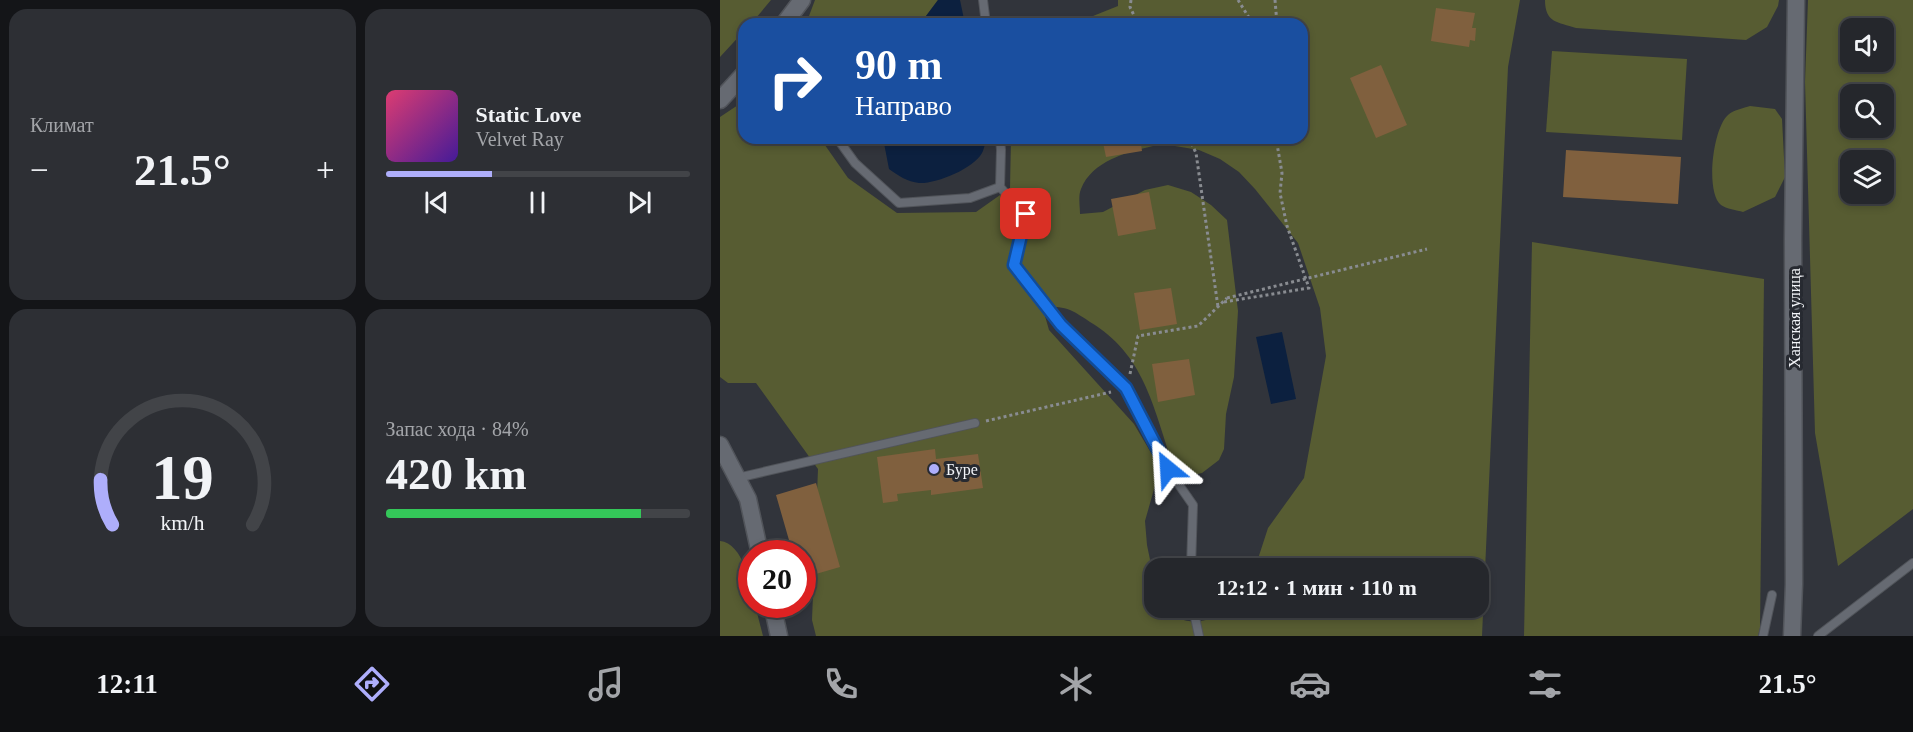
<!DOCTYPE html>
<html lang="ru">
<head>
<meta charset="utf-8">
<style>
  body { margin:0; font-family:Georgia,serif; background:#2d2f34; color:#f1f3f6; height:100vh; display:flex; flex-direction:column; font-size:22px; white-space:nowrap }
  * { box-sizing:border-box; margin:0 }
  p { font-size:20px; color:#a3a5a9 }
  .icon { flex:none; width:33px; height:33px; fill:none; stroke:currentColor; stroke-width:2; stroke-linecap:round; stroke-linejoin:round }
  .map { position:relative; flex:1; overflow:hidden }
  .panel { display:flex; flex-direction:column; gap:9px; padding:9px; background:#141518; width:720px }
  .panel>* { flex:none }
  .hud { position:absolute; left:18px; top:18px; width:570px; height:126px; border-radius:18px; box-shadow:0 3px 9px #0003,0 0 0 2px #424448; background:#1a4fa0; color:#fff; overflow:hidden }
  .buttons { position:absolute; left:1120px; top:18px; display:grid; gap:12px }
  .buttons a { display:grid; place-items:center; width:54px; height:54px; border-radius:12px; background:#25272c; box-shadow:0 3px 9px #0003,0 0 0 2px #424448; font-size:30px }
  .speed { position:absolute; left:18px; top:540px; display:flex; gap:12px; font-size:30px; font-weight:700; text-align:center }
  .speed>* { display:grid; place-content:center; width:78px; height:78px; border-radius:50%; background:#25272c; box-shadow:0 3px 9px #0003,0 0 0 2px #424448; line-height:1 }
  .speed .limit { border:9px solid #d22; background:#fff; color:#111 }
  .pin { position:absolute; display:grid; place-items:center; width:51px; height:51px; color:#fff; margin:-26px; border-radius:12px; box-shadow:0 3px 9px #0006 }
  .me { position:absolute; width:66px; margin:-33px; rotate:333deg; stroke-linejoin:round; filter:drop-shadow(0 0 4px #0008) }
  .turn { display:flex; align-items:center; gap:21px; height:126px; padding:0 18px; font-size:27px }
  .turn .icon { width:78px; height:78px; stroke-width:2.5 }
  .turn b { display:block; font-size:42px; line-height:51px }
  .big { font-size:45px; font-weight:800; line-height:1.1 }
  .panel .widget { flex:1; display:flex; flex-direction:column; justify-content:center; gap:9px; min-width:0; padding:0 21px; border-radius:18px; background:#2d2f34 }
  .panel .dial { align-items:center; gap:0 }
  .dial svg { height:156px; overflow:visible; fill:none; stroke:#424448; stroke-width:7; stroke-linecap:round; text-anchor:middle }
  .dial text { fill:#f1f3f6; stroke:none }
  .song { display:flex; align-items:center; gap:18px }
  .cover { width:72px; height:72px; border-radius:9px; background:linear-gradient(135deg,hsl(340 70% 55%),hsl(260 70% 35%)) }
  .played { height:6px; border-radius:3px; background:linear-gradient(90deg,#aeaefb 35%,#424448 35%) }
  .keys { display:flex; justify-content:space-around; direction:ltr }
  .heat { display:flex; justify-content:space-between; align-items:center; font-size:33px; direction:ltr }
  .charge { height:9px; border-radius:4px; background:linear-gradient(90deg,#34c759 84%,#424448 0) }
  .panel .tiles { flex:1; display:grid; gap:9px; grid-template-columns:repeat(2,1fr) }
  .trip { position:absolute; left:424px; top:558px; width:345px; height:60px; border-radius:18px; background:#25272c; box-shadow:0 3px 9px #0003,0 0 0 2px #424448; font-weight:800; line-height:60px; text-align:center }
  .menu { display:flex; height:96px; justify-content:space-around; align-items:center; background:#0f1012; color:#a3a5a9 }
  .menu .icon { width:42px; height:42px }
  .menu .selected { color:#aeaefb }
  .menu b { font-size:27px; color:#f1f3f6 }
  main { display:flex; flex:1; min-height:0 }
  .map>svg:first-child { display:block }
  .green { fill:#575c32; fill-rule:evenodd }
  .water { fill:#0c203f }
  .building { fill:#80603e }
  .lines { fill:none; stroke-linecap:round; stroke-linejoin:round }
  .lane-casing { stroke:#51545a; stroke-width:10 }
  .street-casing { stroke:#51545a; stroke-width:19 }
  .path { stroke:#898c91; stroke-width:3; stroke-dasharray:3 3; stroke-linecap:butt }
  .lane { stroke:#666a72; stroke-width:8 }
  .street { stroke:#666a72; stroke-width:16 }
  .path-bridge { stroke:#898c91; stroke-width:3; stroke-dasharray:3 3; stroke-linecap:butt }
  .route-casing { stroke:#114b97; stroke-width:15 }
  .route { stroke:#1a73e8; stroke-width:10 }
  .poi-dot { fill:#aeaefb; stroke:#272a31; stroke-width:2 }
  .labels { text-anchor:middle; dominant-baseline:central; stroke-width:6; stroke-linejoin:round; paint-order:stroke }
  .street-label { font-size:16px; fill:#f3f5f9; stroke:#272a31 }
  .poi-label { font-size:16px; fill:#f3f5f9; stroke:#272a31; text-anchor:start }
</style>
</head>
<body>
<main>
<section class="panel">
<div class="tiles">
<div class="widget"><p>Климат</p>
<div class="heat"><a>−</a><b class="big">21.5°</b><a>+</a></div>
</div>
<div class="widget">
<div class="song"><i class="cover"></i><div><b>Static Love</b><p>Velvet Ray</p></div></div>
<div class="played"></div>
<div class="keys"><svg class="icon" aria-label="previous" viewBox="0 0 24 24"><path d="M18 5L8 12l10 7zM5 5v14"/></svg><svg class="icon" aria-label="pause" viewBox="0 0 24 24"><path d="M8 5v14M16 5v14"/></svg><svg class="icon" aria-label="next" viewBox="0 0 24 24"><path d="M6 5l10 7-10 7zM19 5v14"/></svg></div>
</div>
<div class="widget dial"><svg viewBox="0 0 100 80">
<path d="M14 69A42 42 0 1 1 86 69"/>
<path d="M14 69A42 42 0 0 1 8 46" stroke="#aeaefb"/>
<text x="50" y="56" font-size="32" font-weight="700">19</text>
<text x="50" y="72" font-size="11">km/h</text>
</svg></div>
<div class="widget"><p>Запас хода · 84%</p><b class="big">420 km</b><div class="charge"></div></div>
</div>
</section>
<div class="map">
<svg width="1193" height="636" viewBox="0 0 1193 636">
  <rect width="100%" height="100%" fill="#31343b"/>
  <g class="green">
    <polygon points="0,0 51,0 31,24 24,24 24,31 0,57"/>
    <polygon points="95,0 218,0 200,24 86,24"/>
    <path d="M398 0H800L788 67 762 636H96L92 620 98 469 36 383H8L0 377V117L24 101V138H100L128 178 177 213 256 212 290 188 291 138H582V24H353L398 6ZM433 146H455L479 150 500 159 519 172 535 189 578 243 600 308 606 356 584 478 548 528 535 568H759V608H510C489 624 463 628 445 608H435V584L427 545 425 521 440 468 414 424 329 330 325 316 328 306C335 307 343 307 350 310 357 313 364 318 370 322 424 354 433 406 452 462L458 471 469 476 482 473 499 460 504 449 506 414 514 377 518 311 507 220 491 205 471 192 448 185 425 190 383 212 360 214C360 206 358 196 361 189 372 161 407 152 433 146Z"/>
    <path d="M825 0H1059L1058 6 1047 27 1026 40 856 28C838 22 825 23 825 0Z"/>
    <path d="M1088 0H1193V509L1118 566 1095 433 1085 82ZM1164 28V62H1131V28ZM1164 94V128H1131V94ZM1164 160V194H1131V160Z"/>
    <polygon points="832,51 967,59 962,140 826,132"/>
    <path d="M1030 106 1055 109 1062 119 1065 177 1055 197 1023 212C1017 210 1006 209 1001 205 985 192 993 128 1008 115 1013 110 1024 108 1030 106Z"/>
    <polygon points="812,242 1044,279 1040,628 1038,636 804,636"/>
    <path d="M0 541C23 543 32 586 32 604L35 605 43 636H0Z"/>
  </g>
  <g class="water">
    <polygon points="218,0 240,0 245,24 200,24"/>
    <path d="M163 138H266V139C265 143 264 150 262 153 253 169 216 184 199 183 188 182 177 175 169 169Z"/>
    <polygon points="562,332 576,399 551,404 536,337"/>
  </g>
  <g class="building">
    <polygon points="716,8 755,13 752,28 756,28 755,41 750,40 749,47 711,41"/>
    <polygon points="661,65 687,125 656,138 630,78"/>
    <polygon points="382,138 420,138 422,151 386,157"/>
    <polygon points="846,150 961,157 958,204 843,197"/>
    <polygon points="429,192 436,229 398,236 391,199"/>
    <polygon points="451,288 457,324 420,330 414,293"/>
    <polygon points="469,359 475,395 438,402 432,364"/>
    <polygon points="215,449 216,459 258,454 263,488 211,495 211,490 177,494 178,501 163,503 157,457"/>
    <polygon points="96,483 120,567 82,578 82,554 73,554 56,495"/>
    <polygon points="703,608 741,608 741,612 726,610 725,618 703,616"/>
  </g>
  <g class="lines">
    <g class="lane-casing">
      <g id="lane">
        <polyline points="263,0 266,24"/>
        <polyline points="117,138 135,163 179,203 250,198 280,187 281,150 280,138"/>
        <polyline points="280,187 305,215 294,265 341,325 406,388 448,469 473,505 471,568"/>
        <polyline points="17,478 255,423"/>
        <polyline points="473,608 479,636"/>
        <polyline points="1043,636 1052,595"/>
        <polyline points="1098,636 1193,563"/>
      </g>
    </g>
    <g class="street-casing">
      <g id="street">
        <polyline points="64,24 82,0"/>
        <polyline points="0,100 24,74"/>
        <polyline points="0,445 28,499 40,554"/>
        <polyline points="52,604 59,636"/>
        <polyline points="1072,636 1074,584 1073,239 1076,0"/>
      </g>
    </g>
    <g class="path">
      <polyline points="411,0 410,7 418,24"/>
      <polyline points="518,0 533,24"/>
      <polyline points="555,0 557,24"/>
      <polyline points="469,138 476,153 498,307"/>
      <polyline points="504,302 589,288 567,226 560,193 562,173 556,138"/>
      <polyline points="410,374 418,336 478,326 507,298"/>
      <polyline points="266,421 391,392"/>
    </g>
    <use href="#lane" class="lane"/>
    <use href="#street" class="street"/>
    <polyline class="path-bridge" points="507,298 707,249"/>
  </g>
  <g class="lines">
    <g class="route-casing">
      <polyline id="route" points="306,214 294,265 341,325 406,388 448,469"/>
    </g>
    <use href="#route" class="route"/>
  </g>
  <circle class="poi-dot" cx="214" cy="469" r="6"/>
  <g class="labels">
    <g class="street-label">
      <text transform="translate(1074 318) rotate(-90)">Ханская улица</text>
    </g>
    <g class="poi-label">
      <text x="226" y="469">Буре</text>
    </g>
  </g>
</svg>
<div class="buttons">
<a><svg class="icon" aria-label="sound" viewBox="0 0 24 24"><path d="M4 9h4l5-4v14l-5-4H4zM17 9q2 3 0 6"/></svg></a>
<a><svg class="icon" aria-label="search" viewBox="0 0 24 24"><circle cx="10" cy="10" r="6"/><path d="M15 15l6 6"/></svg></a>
<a><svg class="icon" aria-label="layers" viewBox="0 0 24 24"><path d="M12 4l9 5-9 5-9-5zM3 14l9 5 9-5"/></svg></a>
</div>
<div class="speed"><div class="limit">20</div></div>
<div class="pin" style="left:306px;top:214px;background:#d93025"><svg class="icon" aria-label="arrive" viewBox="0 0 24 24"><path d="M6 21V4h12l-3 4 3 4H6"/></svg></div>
<svg class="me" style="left:448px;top:469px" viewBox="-20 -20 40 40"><path d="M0-17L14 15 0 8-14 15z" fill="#1a73e8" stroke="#fff" stroke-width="4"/></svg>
<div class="trip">12:12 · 1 мин · 110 m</div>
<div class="hud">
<div class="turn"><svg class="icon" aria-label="right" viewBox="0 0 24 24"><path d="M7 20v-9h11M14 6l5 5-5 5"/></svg><div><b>90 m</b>Направо</div></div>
</div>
</div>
</main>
<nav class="menu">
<b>12:11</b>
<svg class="icon selected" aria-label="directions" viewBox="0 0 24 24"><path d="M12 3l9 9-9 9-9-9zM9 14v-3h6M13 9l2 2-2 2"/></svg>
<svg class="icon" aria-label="music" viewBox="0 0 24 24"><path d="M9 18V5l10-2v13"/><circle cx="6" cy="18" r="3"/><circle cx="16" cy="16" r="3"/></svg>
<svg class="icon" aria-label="phone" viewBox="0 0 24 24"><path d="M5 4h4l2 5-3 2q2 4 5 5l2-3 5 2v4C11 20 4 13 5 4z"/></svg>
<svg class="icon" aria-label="climate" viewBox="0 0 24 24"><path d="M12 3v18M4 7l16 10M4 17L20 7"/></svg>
<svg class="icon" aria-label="car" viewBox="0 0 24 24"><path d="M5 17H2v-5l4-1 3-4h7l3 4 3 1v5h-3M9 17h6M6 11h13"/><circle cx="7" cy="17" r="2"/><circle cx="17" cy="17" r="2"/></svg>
<svg class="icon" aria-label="filters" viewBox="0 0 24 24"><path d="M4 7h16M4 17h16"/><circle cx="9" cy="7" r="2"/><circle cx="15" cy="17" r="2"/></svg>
<b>21.5°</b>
</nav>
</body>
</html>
